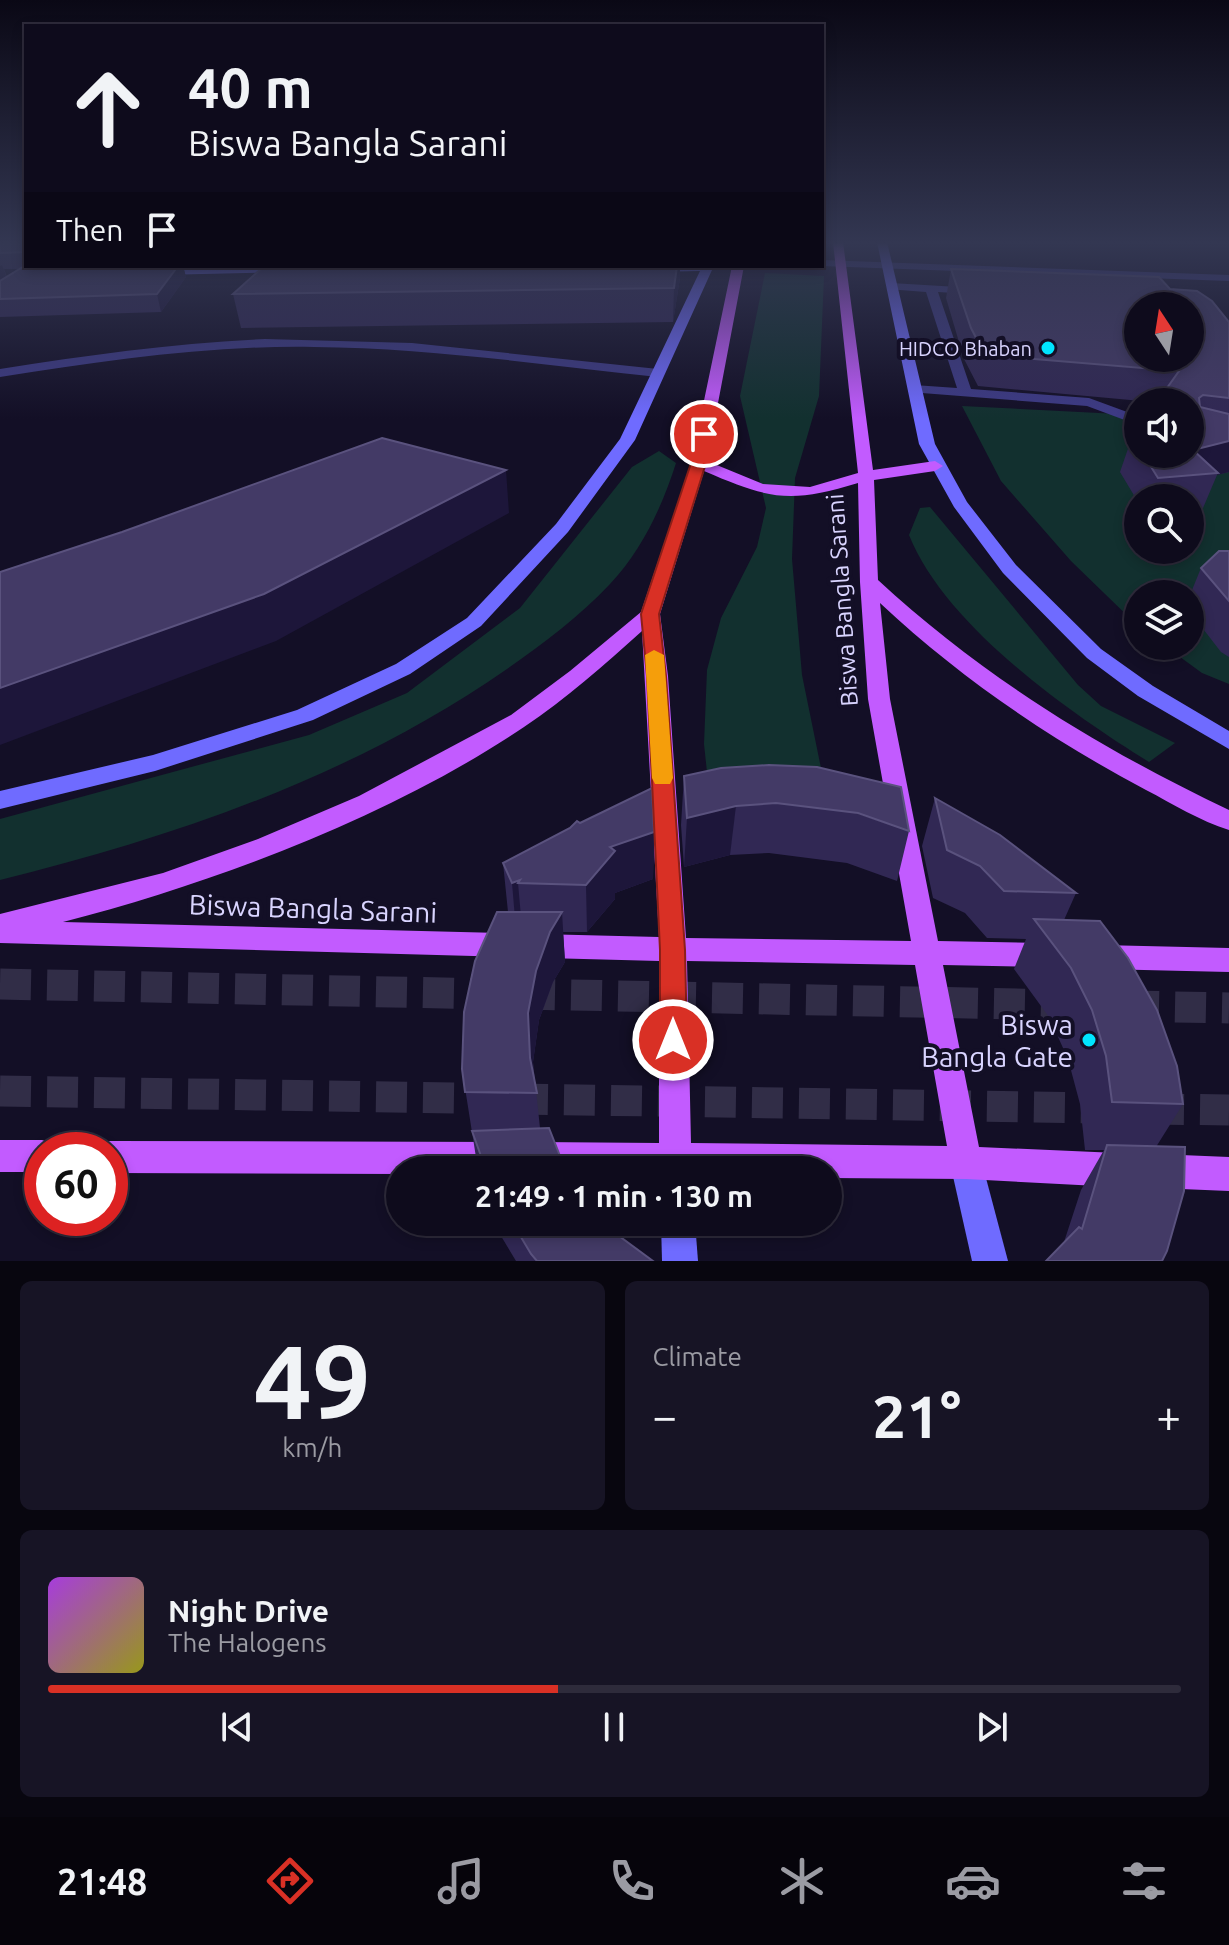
<!DOCTYPE html>
<html lang="en">
<head>
<meta charset="utf-8">
<style>
  body { margin:0; font-family:Ubuntu,sans-serif; background:#171425; color:#f1f3f6; height:100vh; display:flex; flex-direction:column; font-size:30px; white-space:nowrap }
  * { box-sizing:border-box; margin:0 }
  p { font-size:26px; color:#9b9ba3 }
  .icon { flex:none; width:44px; height:44px; fill:none; stroke:currentColor; stroke-width:2; stroke-linecap:round; stroke-linejoin:round }
  .map { position:relative; height:1261px; overflow:hidden }
  .panel { display:flex; flex-direction:column; gap:20px; padding:20px; background:#08060f; flex:1 }
  .panel>* { flex:none }
  .banner { position:absolute; left:24px; top:24px; width:800px; height:244px; border-radius:0px; box-shadow:0 4px 12px #0003,0 0 0 2px #2e2b3b; background:#0e0b1c; color:#f1f3f6; overflow:hidden }
  .needle { width:52px; rotate:348deg }
  .fabs { position:absolute; left:1124px; top:292px; display:grid; gap:16px }
  .fabs a { display:grid; place-items:center; width:80px; height:80px; border-radius:50%; background:#0e0b1c; box-shadow:0 4px 12px #0003,0 0 0 2px #2e2b3b; font-size:40px }
  .speed { position:absolute; left:24px; top:1132px; display:flex; gap:16px; font-size:40px; font-weight:700; text-align:center }
  .speed>* { display:grid; place-content:center; width:104px; height:104px; border-radius:50%; background:#0e0b1c; box-shadow:0 4px 12px #0003,0 0 0 2px #2e2b3b; line-height:1 }
  .speed .limit { border:12px solid #d22; background:#fff; color:#111 }
  .pin { position:absolute; display:grid; place-items:center; width:68px; height:68px; color:#fff; margin:-34px; border:4px solid #fff; border-radius:50%; box-shadow:0 2px 8px #0007 }
  .me { position:absolute; width:88px; margin:-44px; rotate:0deg; stroke-linejoin:round; filter:drop-shadow(0 0 6px #0008) }
  .turn { display:flex; align-items:center; gap:28px; height:168px; padding:0 32px; font-size:36px }
  .turn .icon { width:104px; height:104px; stroke-width:2.5 }
  .turn b { display:block; font-size:56px; line-height:68px }
  .then { display:flex; align-items:center; height:76px; padding:0 32px; background:#0003; gap:16px; font-size:30px }
  .big { font-size:60px; font-weight:700; line-height:1.1 }
  .panel .widget { flex:1; display:flex; flex-direction:column; justify-content:center; gap:12px; min-width:0; padding:0 28px; border-radius:12px; background:#171425 }
  .panel .dial { align-items:center; gap:0 }
  .dial b { font-size:104px; line-height:1 }
  .song { display:flex; align-items:center; gap:24px }
  .cover { width:96px; height:96px; border-radius:12px; background:linear-gradient(135deg,hsl(280 70% 55%),hsl(60 70% 35%)) }
  .played { height:8px; border-radius:4px; background:linear-gradient(90deg,#d93025 45%,#2e2b3b 45%) }
  .keys { display:flex; justify-content:space-around; direction:ltr }
  .heat { display:flex; justify-content:space-between; align-items:center; font-size:44px; direction:ltr }
  .panel .tiles { flex:1; display:grid; gap:20px; grid-template-columns:1fr 1fr }
  .widget:last-child { grid-column:span 2 }
  .trip { position:absolute; left:386px; top:1156px; width:456px; height:80px; border-radius:40px; background:#0e0b1c; box-shadow:0 4px 12px #0003,0 0 0 2px #2e2b3b; font-weight:700; line-height:80px; text-align:center }
  .dock { display:flex; height:128px; justify-content:space-around; align-items:center; background:#06040b; color:#9b9ba3 }
  .dock .icon { width:56px; height:56px }
  .dock .on { color:#d93025 }
  .dock b { font-size:36px; color:#f1f3f6 }
  .map>svg:first-child { display:block }
  .green { fill:#12302f; fill-rule:evenodd }
  .lines { fill:none; stroke-linecap:round; stroke-linejoin:round }
  .primary-tunnel { stroke:#312d47; stroke-width:31; stroke-dasharray:31 16; stroke-linecap:butt }
  .lane { fill:#3d3a85; fill-rule:evenodd }
  .street { fill:#3d3a85; fill-rule:evenodd }
  .secondary { fill:#6f6bff; fill-rule:evenodd }
  .primary { fill:#c25bff; fill-rule:evenodd }
  .wall { fill:#312854; fill-rule:evenodd }
  .shaded-wall { fill:#1d163a }
  .building { fill:#433a66; stroke:#5a527e; stroke-width:2; fill-rule:evenodd }
  .route { fill:#d93025; stroke:#8d1f18; stroke-width:2 }
  .slow { fill:#f59e0b }
  .poi-dot { fill:#00e5ff; stroke:#130f26; stroke-width:3 }
  .labels { text-anchor:middle; dominant-baseline:central; stroke-width:8; stroke-linejoin:round; paint-order:stroke }
  .far-poi-label { font-size:20px; fill:#d9d4ff; stroke:#130f26; text-anchor:end }
  .street-label { font-size:24px; fill:#d9d4ff; stroke:#130f26 }
  .near-street-label { font-size:28px; fill:#d9d4ff; stroke:#130f26 }
  .near-poi-label { font-size:28px; fill:#d9d4ff; stroke:#130f26; text-anchor:end }
</style>
</head>
<body>
<div class="map">
<svg width="1229" height="1261" viewBox="0 0 1229 1261">
  <rect width="100%" height="100%" fill="#130f26"/>
  <g class="green">
    <polygon points="765,273 824,276 819,396 795,478 792,559 802,675 822,773 709,791 704,744 707,670 721,618 757,547 766,508 740,396"/>
    <path d="M962 406 1138 415V454H1190L1229 419V684L1202 673 1165 646H1190V594H1138V626L1071 561 1001 481ZM1138 498H1190V550H1138Z"/>
    <path d="M659 451 676 463C662 507 642 550 610 584 580 616 543 644 507 669 355 775 178 836 0 880V819L309 735 407 693 520 608 632 467Z"/>
    <path d="M930 507 1078 685 1101 706 1175 743 1149 762C1068 712 945 625 909 535L920 508Z"/>
  </g>
  <g class="lines">
    <g class="primary-tunnel">
      <polyline points="0,984 492,994"/>
      <polyline points="524,994 1064,1005"/>
      <polyline points="1128,1006 1229,1008"/>
      <polyline points="0,1091 1105,1108"/>
      <polyline points="1153,1109 1229,1110"/>
    </g>
    <polygon class="lane" points="891,283 975,288 975,292 971,294 938,292 971,389 1089,398 1138,416 1138,425 1087,406 909,392 909,386 914,385 957,388 926,292 887,289 887,285"/>
    <g class="street">
      <polygon points="822,260 1229,275 1229,281 822,266"/>
      <path d="M265 339 412 343 658 369 665 373 658 377C544 365 429 348 314 347 208 345 104 361 0 377V369C88 355 176 343 265 339Z"/>
    </g>
    <g class="secondary">
      <polygon points="877,242 887,242 935,444 967,502 1016,565 1101,649 1153,686 1229,731 1229,749 1138,696 1087,658 1003,573 954,507 919,444"/>
      <polygon points="285,266 290,269 284,272 160,275 154,272 160,269"/>
      <polygon points="651,266 743,266 737,269 712,270 635,440 568,532 481,626 410,674 313,720 155,771 0,809 0,791 153,755 297,710 396,664 467,618 556,524 620,439 700,271 652,272 646,269"/>
      <polygon points="966,1147 978,1151 982,1163 1008,1261 972,1261 950,1163 954,1151"/>
      <polygon points="661,1222 695,1222 698,1261 662,1261"/>
    </g>
    <g class="primary">
      <path d="M833 242H843L873 470 935 461 943 466 935 471 874 480 878 580C983 677 1101 749 1229 810V830C1200 821 1173 804 1146 790 1050 739 960 678 880 603L890 699 938 941 1045 943 1055 947 1059 955 1055 963 1045 967 943 965 979 1147 1117 1153 1129 1158 1134 1170 1129 1182 1117 1187 966 1179 828 1178V1170H525L521 1158 525 1146 537 1142 659 1143V961L0 943V914L163 873 258 839 359 796 511 715 570 671 641 612 691 463 732 266H744L707 461 763 484 810 487 858 473ZM704 471C769 499 789 504 858 483L860 582 868 699 911 941 686 938 668 676 660 614ZM642 631 659 937 63 922C217 882 392 816 524 727 566 699 604 665 642 631ZM687 961 915 965 947 1146 691 1143Z"/>
      <polygon points="1101,945 1229,948 1229,972 1101,969 1091,965 1087,957 1091,949"/>
      <polygon points="0,1140 42,1140 54,1144 56,1150 42,1150 42,1172 0,1172"/>
      <polygon points="110,1141 501,1142 513,1146 517,1158 512,1170 400,1170 400,1174 110,1173 110,1150 97,1150 98,1145"/>
      <polygon points="1157,1154 1229,1157 1229,1191 1157,1188 1145,1183 1140,1171 1145,1159"/>
    </g>
  </g>
  <g class="wall">
    <path d="M0 242H26V266H183L186 277 161 312 0 317ZM4 269H20L7 277Z"/>
    <polygon points="264,266 680,266 680,278 673,322 241,328 233,294"/>
    <polygon points="951,269 1170,289 1229,322 1229,472 1217,475 1203,508 1190,510 1190,498 1138,498 1138,502 1120,472 1132,437 1138,429 1138,454 1190,454 1190,402 1152,402 978,386 964,359 946,298"/>
    <polygon points="1229,551 1229,657 1221,652 1190,612 1190,595 1201,568"/>
    <polygon points="721,768 909,831 897,881 847,863 769,853 730,855 684,867 681,825 684,776"/>
    <polygon points="935,798 1076,893 1064,920 1183,1104 1156,1147 1162,1261 1064,1242 1081,1190 1104,1150 1085,1150 1080,1104 1068,1059 1049,1017 1014,969 1026,939 987,938 965,913 933,898 922,846"/>
    <polygon points="580,823 654,832 653,879 615,893 615,899 587,932 563,932 565,962 553,982 539,1020 533,1062 540,1128 570,1170 478,1170 462,1069 508,912 503,863"/>
    <polygon points="496,1222 605,1222 611,1230 653,1261 516,1261 501,1236"/>
  </g>
  <g class="shaded-wall">
    <polygon points="2,265 8,281 0,288 0,266"/>
    <polygon points="178,266 183,266 186,277 161,312 157,294"/>
    <polygon points="677,266 680,266 680,278 673,322 674,288"/>
    <polygon points="1229,441 1229,472 1217,475 1218,473 1193,450"/>
    <polygon points="506,470 509,513 276,641 0,745 0,688"/>
    <polygon points="736,806 730,855 684,867 687,818"/>
    <polygon points="654,832 653,879 615,893 615,899 587,932 586,885 610,847"/>
    <polygon points="520,880 518,883 522,928 516,930 512,883"/>
    <polygon points="562,912 565,962 553,982 539,1020 533,1062 534,1093 530,1058 528,1013 536,971 550,932"/>
  </g>
  <g class="building">
    <polygon points="0,242 26,242 26,252 0,253"/>
    <polygon points="26,265 26,266 178,266 157,294 0,299 0,281"/>
    <polygon points="264,266 677,266 674,288 233,294"/>
    <path d="M951 269 1159 277 1170 289 1197 291 1212 301 1229 322V398L1203 395 1199 398 1200 407 1229 414V441L1193 450 1218 473 1158 478 1143 454H1190V402H1157L1179 371 985 355 971 328ZM1138 306H1190V358H1138Z"/>
    <polygon points="1138,429 1138,446 1132,437"/>
    <polygon points="382,438 506,470 264,594 0,688 0,572 122,532"/>
    <polygon points="1219,551 1229,551 1229,601 1201,568"/>
    <polygon points="769,765 817,767 901,787 909,831 858,813 776,803 736,806 687,818 684,776 721,768"/>
    <polygon points="652,788 654,832 610,847 615,851 586,885 518,883 520,880 512,883 503,863 570,828 577,821 580,823"/>
    <polygon points="935,798 1000,835 1076,893 1004,891 980,866 947,850"/>
    <polygon points="497,912 562,912 550,932 536,971 528,1013 530,1058 537,1093 465,1092 462,1069 464,1012 475,961"/>
    <polygon points="1034,919 1100,921 1128,958 1157,1010 1177,1066 1183,1104 1112,1102 1106,1056 1092,1010 1071,968"/>
    <polygon points="549,1128 560,1156 570,1170 486,1170 472,1131"/>
    <polygon points="1107,1145 1185,1147 1184,1191 1167,1251 1162,1261 1046,1261 1079,1227 1082,1229"/>
    <polygon points="512,1222 605,1222 611,1230 653,1261 537,1261 531,1254"/>
  </g>
  <linearGradient id="sky" x2="0" y2="1"><stop stop-color="#0a0815"/><stop offset="0.58" stop-color="#333752"/><stop offset="1" stop-color="#333752" stop-opacity="0"/></linearGradient>
  <rect width="1229" height="419" fill="url(#sky)"/>
  <polygon class="route" points="704,430 711,434 706,463 659,614 666,676 685,950 687,1040 683,1048 673,1052 664,1048 660,1040 660,950 647,676 641,614 691,463 697,434"/>
  <polygon class="slow" points="654,650 664,655 673,778 670,784 655,784 652,778 645,655"/>
  <g class="poi-dot">
    <circle cx="1048" cy="348" r="8"/>
    <circle cx="1089" cy="1040" r="8"/>
  </g>
  <g class="labels">
    <g class="far-poi-label">
      <text x="1032" y="348">HIDCO Bhaban</text>
    </g>
    <g class="street-label">
      <text transform="translate(842 600) rotate(-94)">Biswa Bangla Sarani</text>
    </g>
    <g class="near-street-label">
      <text transform="translate(313 908) rotate(2)">Biswa Bangla Sarani</text>
    </g>
    <g class="near-poi-label">
      <text x="1073" y="1024">Biswa<tspan x="1073" dy="32">Bangla Gate</tspan></text>
    </g>
  </g>
</svg>
<div class="fabs">
<a><svg class="needle" viewBox="-14 -14 28 28"><path d="M0-13l5 13h-10z" fill="#e53935"/><path d="M0 13l5-13h-10z" fill="#9b9ba3"/></svg></a>
<a><svg class="icon" aria-label="sound" viewBox="0 0 24 24"><path d="M4 9h4l5-4v14l-5-4H4zM17 9q2 3 0 6"/></svg></a>
<a><svg class="icon" aria-label="search" viewBox="0 0 24 24"><circle cx="10" cy="10" r="6"/><path d="M15 15l6 6"/></svg></a>
<a><svg class="icon" aria-label="layers" viewBox="0 0 24 24"><path d="M12 4l9 5-9 5-9-5zM3 14l9 5 9-5"/></svg></a>
</div>
<div class="speed"><div class="limit">60</div></div>
<div class="pin" style="left:704px;top:434px;background:#d93025"><svg class="icon" aria-label="arrive" viewBox="0 0 24 24"><path d="M6 21V4h12l-3 4 3 4H6"/></svg></div>
<svg class="me" style="left:673px;top:1040px" viewBox="-20 -20 40 40"><circle r="17" fill="#d93025" stroke="#fff" stroke-width="3"/><path d="M0-11L8 9 0 5-8 9z" fill="#fff"/></svg>
<div class="trip">21:49 · 1 min · 130 m</div>
<div class="banner">
<div class="turn"><svg class="icon" aria-label="ahead" viewBox="0 0 24 24"><path d="M12 20V5M6 11l6-6 6 6"/></svg><div><b>40 m</b>Biswa Bangla Sarani</div></div>
<div class="then">Then<svg class="icon" aria-label="arrive" viewBox="0 0 24 24"><path d="M6 21V4h12l-3 4 3 4H6"/></svg></div>
</div>
</div>
<section class="panel">
<div class="tiles">
<div class="widget dial"><b>49</b><p>km/h</p></div>
<div class="widget"><p>Climate</p>
<div class="heat"><a>−</a><b class="big">21°</b><a>+</a></div>
</div>
<div class="widget">
<div class="song"><i class="cover"></i><div><b>Night Drive</b><p>The Halogens</p></div></div>
<div class="played"></div>
<div class="keys"><svg class="icon" aria-label="previous" viewBox="0 0 24 24"><path d="M18 5L8 12l10 7zM5 5v14"/></svg><svg class="icon" aria-label="pause" viewBox="0 0 24 24"><path d="M8 5v14M16 5v14"/></svg><svg class="icon" aria-label="next" viewBox="0 0 24 24"><path d="M6 5l10 7-10 7zM19 5v14"/></svg></div>
</div>
</div>
</section>
<nav class="dock">
<b>21:48</b>
<svg class="icon on" aria-label="directions" viewBox="0 0 24 24"><path d="M12 3l9 9-9 9-9-9zM9 14v-3h6M13 9l2 2-2 2"/></svg>
<svg class="icon" aria-label="music" viewBox="0 0 24 24"><path d="M9 18V5l10-2v13"/><circle cx="6" cy="18" r="3"/><circle cx="16" cy="16" r="3"/></svg>
<svg class="icon" aria-label="phone" viewBox="0 0 24 24"><path d="M5 4h4l2 5-3 2q2 4 5 5l2-3 5 2v4C11 20 4 13 5 4z"/></svg>
<svg class="icon" aria-label="climate" viewBox="0 0 24 24"><path d="M12 3v18M4 7l16 10M4 17L20 7"/></svg>
<svg class="icon" aria-label="car" viewBox="0 0 24 24"><path d="M5 17H2v-5l4-1 3-4h7l3 4 3 1v5h-3M9 17h6M6 11h13"/><circle cx="7" cy="17" r="2"/><circle cx="17" cy="17" r="2"/></svg>
<svg class="icon" aria-label="filters" viewBox="0 0 24 24"><path d="M4 7h16M4 17h16"/><circle cx="9" cy="7" r="2"/><circle cx="15" cy="17" r="2"/></svg>
</nav>
</body>
</html>
